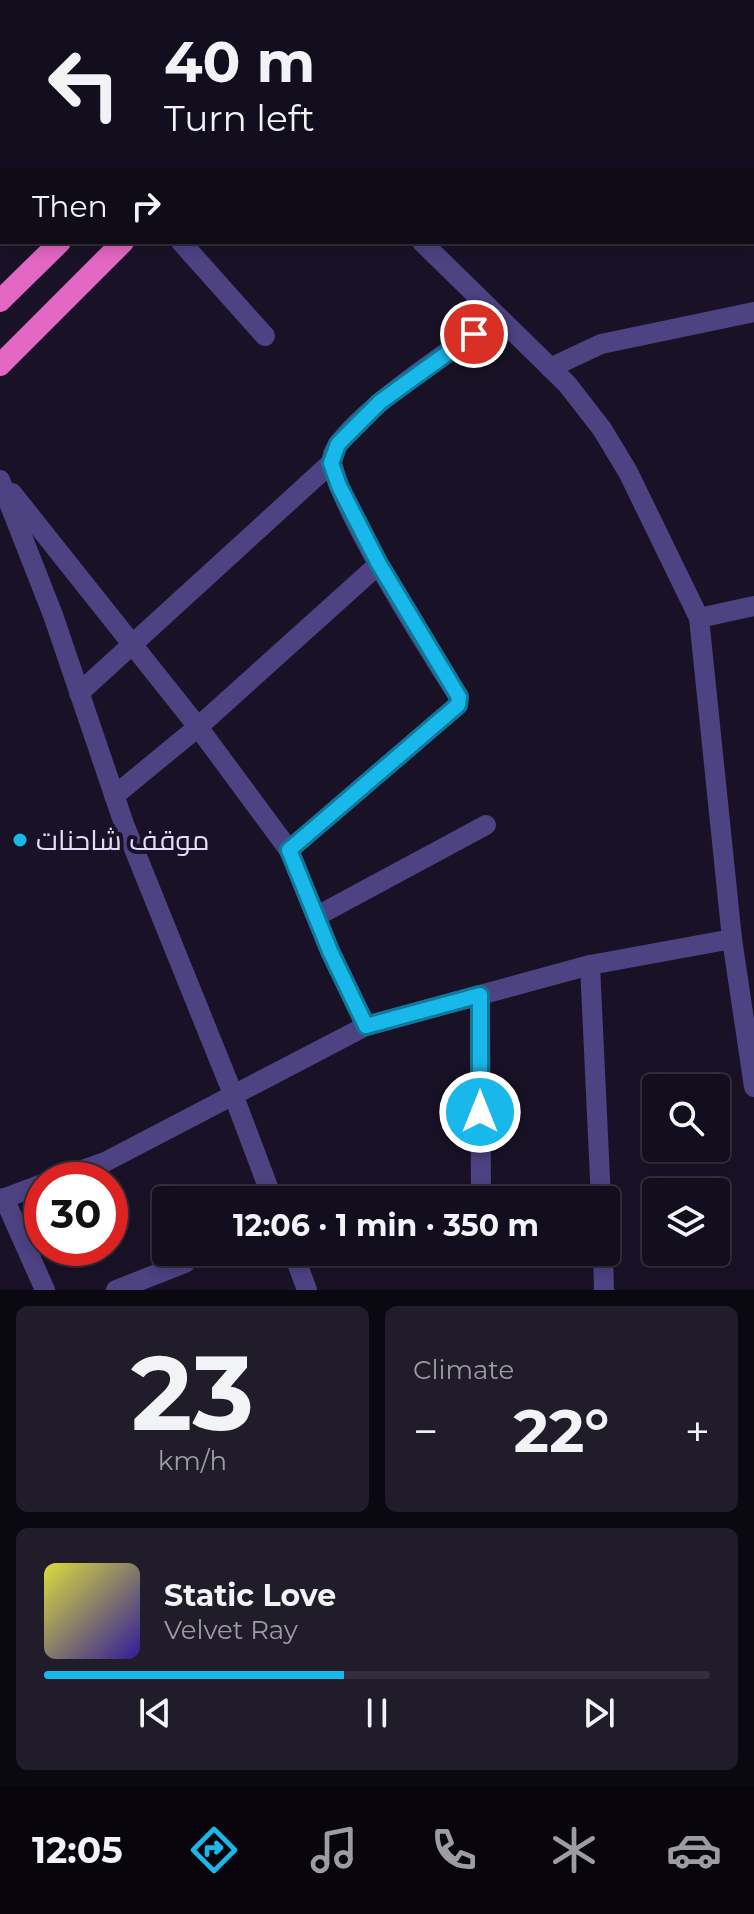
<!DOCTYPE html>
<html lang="en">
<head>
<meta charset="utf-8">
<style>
  body { margin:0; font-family:Montserrat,Cairo,sans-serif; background:#201c2a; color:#f1f3f6; height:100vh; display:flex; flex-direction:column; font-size:30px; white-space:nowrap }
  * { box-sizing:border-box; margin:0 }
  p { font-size:26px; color:#9d9ca4 }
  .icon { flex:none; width:44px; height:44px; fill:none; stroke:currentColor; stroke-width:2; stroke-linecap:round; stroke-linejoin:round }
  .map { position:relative; height:1290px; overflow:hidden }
  .drawer { display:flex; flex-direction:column; gap:16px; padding:16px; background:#0a0810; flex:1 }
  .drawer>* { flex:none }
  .banner { position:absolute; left:0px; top:0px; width:754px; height:244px; box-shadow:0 4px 12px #0003,0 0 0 2px #322e3b; background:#130e1d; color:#f1f3f6; overflow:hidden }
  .buttons { position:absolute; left:642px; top:1074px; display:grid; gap:16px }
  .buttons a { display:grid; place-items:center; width:88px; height:88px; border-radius:8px; background:#130e1d; box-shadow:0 4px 12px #0003,0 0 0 2px #322e3b; font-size:40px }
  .speed { position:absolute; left:24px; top:1162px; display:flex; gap:16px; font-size:40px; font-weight:700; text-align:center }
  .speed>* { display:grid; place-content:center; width:104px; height:104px; border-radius:50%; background:#130e1d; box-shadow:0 4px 12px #0003,0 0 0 2px #322e3b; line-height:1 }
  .speed .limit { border:12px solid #d22; background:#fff; color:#111 }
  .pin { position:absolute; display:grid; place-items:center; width:68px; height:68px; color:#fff; margin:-34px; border:4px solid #fff; border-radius:50%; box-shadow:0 2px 8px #0007 }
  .me { position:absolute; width:88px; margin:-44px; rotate:0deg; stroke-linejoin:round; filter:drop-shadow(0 0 6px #0008) }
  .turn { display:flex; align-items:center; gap:28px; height:168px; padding:0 32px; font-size:36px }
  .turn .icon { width:104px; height:104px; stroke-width:2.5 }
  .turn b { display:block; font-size:56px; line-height:68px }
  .then { display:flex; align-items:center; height:76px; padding:0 32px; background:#0003; gap:16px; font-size:30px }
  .big { font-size:60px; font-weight:700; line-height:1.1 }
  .drawer .tile { flex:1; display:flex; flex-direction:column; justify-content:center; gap:12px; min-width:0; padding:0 28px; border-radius:12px; background:#201c2a }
  .drawer .dial { align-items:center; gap:0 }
  .dial b { font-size:104px; line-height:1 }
  .song { display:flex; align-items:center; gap:24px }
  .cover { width:96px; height:96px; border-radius:12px; background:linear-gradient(135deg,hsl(60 70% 55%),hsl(250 70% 35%)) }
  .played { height:8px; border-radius:4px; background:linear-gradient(90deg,#19b8eb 45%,#322e3b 45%) }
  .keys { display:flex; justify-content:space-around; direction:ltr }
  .heat { display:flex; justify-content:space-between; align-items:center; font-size:44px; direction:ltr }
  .drawer .tiles { flex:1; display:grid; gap:16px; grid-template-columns:1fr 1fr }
  .tile:last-child { grid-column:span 2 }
  .trip { position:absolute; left:152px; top:1186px; width:468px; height:80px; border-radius:8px; background:#130e1d; box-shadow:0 4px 12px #0003,0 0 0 2px #322e3b; font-weight:700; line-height:80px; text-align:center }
  .menu { display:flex; height:128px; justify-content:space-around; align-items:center; background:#08060c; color:#9d9ca4 }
  .menu .icon { width:56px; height:56px }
  .menu .current { color:#19b8eb }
  .menu b { font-size:36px; color:#f1f3f6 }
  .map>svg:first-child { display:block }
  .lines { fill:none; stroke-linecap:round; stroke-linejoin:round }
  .service { stroke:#4d4282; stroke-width:11 }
  .minor { stroke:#4d4282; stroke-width:20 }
  .trunk { stroke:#e266c2; stroke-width:22 }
  .route-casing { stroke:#107899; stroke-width:20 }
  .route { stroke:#19b8eb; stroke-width:14 }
  .poi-dot { fill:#19b8eb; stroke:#191227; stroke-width:3 }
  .labels { text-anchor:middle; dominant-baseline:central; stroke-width:8; stroke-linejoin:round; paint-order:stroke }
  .poi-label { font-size:28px; fill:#e4dcfc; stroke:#191227; text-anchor:start }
</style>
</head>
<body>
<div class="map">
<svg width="754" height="1290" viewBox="0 0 754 1290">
  <rect width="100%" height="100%" fill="#191227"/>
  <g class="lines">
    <polyline class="service" points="175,0 177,2"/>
    <g class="minor">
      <polyline points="722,0 723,2"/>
      <polyline points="236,2 239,0"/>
      <polyline points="0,24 2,27"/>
      <polyline points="752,110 753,112"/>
      <polyline points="181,242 265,336"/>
      <polyline points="422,242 567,384 602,429 628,472 699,618 732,939 754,1087"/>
      <polyline points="550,368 601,344 754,312"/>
      <polyline points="0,480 53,615 124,824 233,1094 273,1200"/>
      <polyline points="12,493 198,727 289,850 330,951 366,1026"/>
      <polyline points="699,618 754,606"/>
      <polyline points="79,693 331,463"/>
      <polyline points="114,796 198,727 379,564"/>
      <path d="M289 850 458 705 459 697C437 663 322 483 333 454 347 417 461 343 497 317"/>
      <polyline points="317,916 486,825"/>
      <polyline points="480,995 481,1200"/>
      <polyline points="55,1180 105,1162 366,1026 590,965"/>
      <polyline points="4,1198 45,1290"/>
      <polyline points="0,1200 42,1184"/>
      <polyline points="601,1200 590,965 732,939"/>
      <polyline points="293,1252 307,1290"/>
      <polyline points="603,1252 604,1290"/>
      <polyline points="116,1290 185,1263"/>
    </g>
    <g class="trunk">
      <polyline points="314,2 316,0"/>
      <polyline points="364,2 366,0"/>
      <polyline points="0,301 60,242"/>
      <polyline points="0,365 123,242"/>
    </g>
  </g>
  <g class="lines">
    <g class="route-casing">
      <polyline id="route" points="474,334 380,402 338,444 331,463 339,486 379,564 459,697 458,705 289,850 330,951 366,1026 480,995 480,1112"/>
    </g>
    <use href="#route" class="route"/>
  </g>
  <circle class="poi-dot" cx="20" cy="840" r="8"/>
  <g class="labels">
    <g class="poi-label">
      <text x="36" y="840">موقف شاحنات</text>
    </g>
  </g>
</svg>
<div class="buttons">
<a><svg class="icon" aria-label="search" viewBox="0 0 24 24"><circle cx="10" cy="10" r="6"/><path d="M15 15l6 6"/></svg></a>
<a><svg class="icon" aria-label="layers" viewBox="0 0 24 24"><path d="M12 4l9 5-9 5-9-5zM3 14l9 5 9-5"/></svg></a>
</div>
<div class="speed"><div class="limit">30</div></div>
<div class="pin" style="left:474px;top:334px;background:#d93025"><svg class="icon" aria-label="arrive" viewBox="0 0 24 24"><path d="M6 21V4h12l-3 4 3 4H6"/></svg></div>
<svg class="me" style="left:480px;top:1112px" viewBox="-20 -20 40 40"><circle r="17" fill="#19b8eb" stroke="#fff" stroke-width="3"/><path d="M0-11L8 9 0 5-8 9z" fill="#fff"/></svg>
<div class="trip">12:06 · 1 min · 350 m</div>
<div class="banner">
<div class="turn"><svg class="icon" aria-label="left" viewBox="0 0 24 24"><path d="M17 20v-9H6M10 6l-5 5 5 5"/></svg><div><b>40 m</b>Turn left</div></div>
<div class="then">Then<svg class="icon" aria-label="right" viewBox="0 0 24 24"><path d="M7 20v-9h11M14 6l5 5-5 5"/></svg></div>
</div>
</div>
<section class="drawer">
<div class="tiles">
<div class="tile dial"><b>23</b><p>km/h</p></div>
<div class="tile"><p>Climate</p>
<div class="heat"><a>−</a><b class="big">22°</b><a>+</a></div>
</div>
<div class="tile">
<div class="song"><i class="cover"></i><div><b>Static Love</b><p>Velvet Ray</p></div></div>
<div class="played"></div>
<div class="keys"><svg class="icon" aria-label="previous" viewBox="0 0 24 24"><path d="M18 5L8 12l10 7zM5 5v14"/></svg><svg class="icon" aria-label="pause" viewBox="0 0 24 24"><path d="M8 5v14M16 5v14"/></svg><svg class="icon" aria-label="next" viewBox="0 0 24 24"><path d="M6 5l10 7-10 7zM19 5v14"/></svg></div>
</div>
</div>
</section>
<nav class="menu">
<b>12:05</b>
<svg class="icon current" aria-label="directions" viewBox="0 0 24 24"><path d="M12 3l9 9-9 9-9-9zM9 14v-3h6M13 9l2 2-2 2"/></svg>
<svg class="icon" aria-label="music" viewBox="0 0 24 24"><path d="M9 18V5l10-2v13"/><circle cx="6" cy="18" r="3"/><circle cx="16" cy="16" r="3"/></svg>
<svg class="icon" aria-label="phone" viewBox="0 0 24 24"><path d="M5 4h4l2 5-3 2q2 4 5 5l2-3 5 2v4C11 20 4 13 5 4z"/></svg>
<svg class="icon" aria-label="climate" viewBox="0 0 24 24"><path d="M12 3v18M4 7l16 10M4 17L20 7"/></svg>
<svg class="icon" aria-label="car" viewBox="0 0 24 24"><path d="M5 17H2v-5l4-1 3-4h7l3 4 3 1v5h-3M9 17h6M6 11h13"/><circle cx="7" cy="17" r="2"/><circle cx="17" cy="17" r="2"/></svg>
</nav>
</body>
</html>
